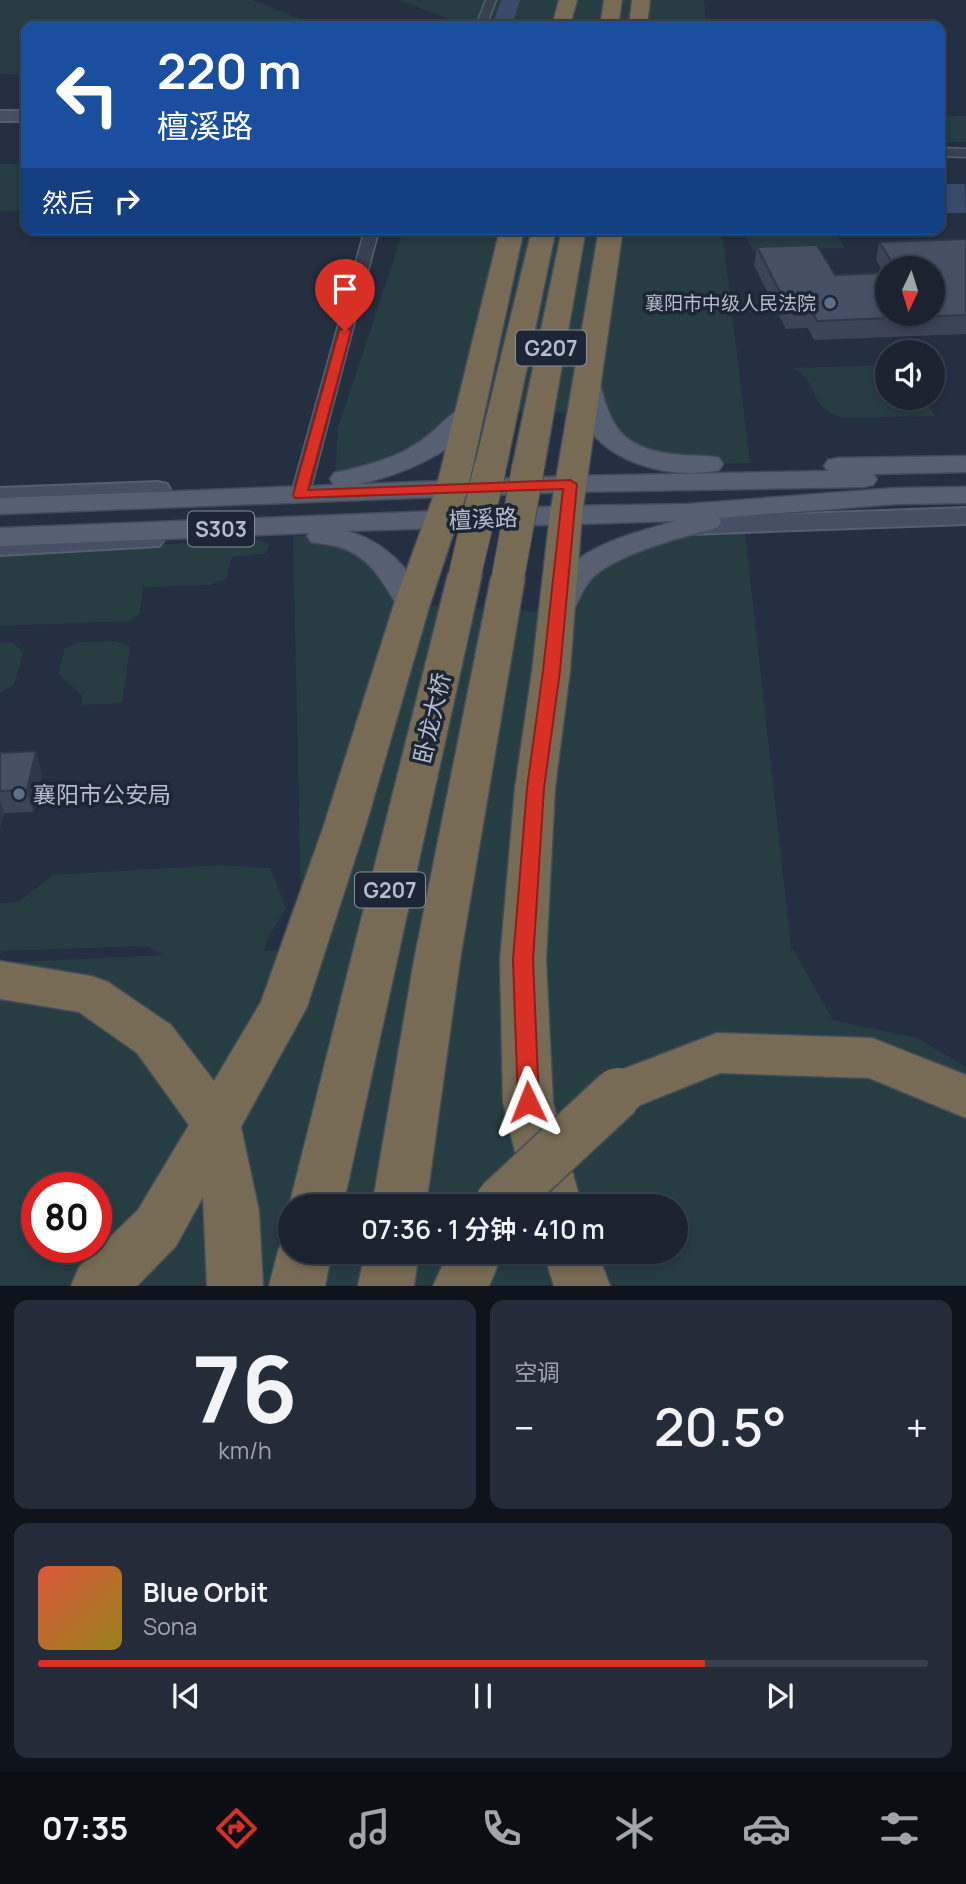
<!DOCTYPE html>
<html lang="zh">
<head>
<meta charset="utf-8">
<style>
  body { margin:0; font-family:Manrope,"Noto Sans SC",sans-serif; background:#242b39; color:#f1f3f6; height:100vh; display:flex; flex-direction:column; font-size:26px; white-space:nowrap }
  * { box-sizing:border-box; margin:0 }
  p { font-size:23px; color:#a0a4ab }
  .icon { flex:none; width:38px; height:38px; fill:none; stroke:currentColor; stroke-width:2; stroke-linecap:round; stroke-linejoin:round }
  .map { position:relative; height:1286px; overflow:hidden }
  .panel { display:flex; flex-direction:column; gap:14px; padding:14px; background:#0f131b; flex:1 }
  .panel>* { flex:none }
  .top-card { position:absolute; left:21px; top:21px; width:924px; height:214px; border-radius:14px; box-shadow:0 4px 10px #0003,0 0 0 2px #39404d; background:#1a4fa0; color:#fff; overflow:hidden }
  .needle { width:46px; rotate:184deg }
  .fabs { position:absolute; left:875px; top:256px; display:grid; gap:14px }
  .fabs a { display:grid; place-items:center; width:70px; height:70px; border-radius:50%; background:#1b2331; box-shadow:0 4px 10px #0003,0 0 0 2px #39404d; font-size:35px }
  .speed { position:absolute; left:21px; top:1172px; display:flex; gap:14px; font-size:35px; font-weight:700; text-align:center }
  .speed>* { display:grid; place-content:center; width:91px; height:91px; border-radius:50%; background:#1b2331; box-shadow:0 4px 10px #0003,0 0 0 2px #39404d; line-height:1 }
  .speed .limit { border:10px solid #d22; background:#fff; color:#111 }
  .pin { position:absolute; display:grid; place-items:center; width:60px; height:60px; color:#fff; margin:-72px -30px; border-radius:50% 50% 50% 0; rotate:-45deg; box-shadow:0 0 7px #0007 }
  .pin .icon { rotate:45deg }
  .me { position:absolute; width:77px; margin:-38px; rotate:358deg; stroke-linejoin:round; filter:drop-shadow(0 0 5px #0008) }
  .turn { display:flex; align-items:center; gap:24px; height:147px; padding:0 21px; font-size:32px }
  .turn .icon { width:91px; height:91px; stroke-width:2.5 }
  .turn b { display:block; font-size:49px; line-height:60px }
  .then { display:flex; align-items:center; height:66px; padding:0 21px; background:#0003; gap:14px; font-size:26px }
  .big { font-size:52px; font-weight:600; line-height:1.1 }
  .panel .tile { flex:1; display:flex; flex-direction:column; justify-content:center; gap:10px; min-width:0; padding:0 24px; border-radius:14px; background:#242b39 }
  .panel .dial { align-items:center; gap:0 }
  .dial b { font-size:91px; line-height:1 }
  .song { display:flex; align-items:center; gap:21px }
  .cover { width:84px; height:84px; border-radius:10px; background:linear-gradient(135deg,hsl(10 70% 55%),hsl(50 70% 35%)) }
  .played { height:7px; border-radius:4px; background:linear-gradient(90deg,#d93025 75%,#39404d 75%) }
  .keys { display:flex; justify-content:space-around; direction:ltr }
  .heat { display:flex; justify-content:space-between; align-items:center; font-size:38px; direction:ltr }
  .panel .tiles { flex:1; display:grid; gap:14px; grid-template-columns:1fr 1fr }
  .tile:last-child { grid-column:span 2 }
  .trip { position:absolute; left:278px; top:1194px; width:410px; height:70px; border-radius:35px; background:#1b2331; box-shadow:0 4px 10px #0003,0 0 0 2px #39404d; font-weight:600; line-height:70px; text-align:center }
  .dock { display:flex; height:112px; justify-content:space-around; align-items:center; background:#0b0e14; color:#a0a4ab }
  .dock .icon { width:49px; height:49px }
  .dock .current { color:#d93025 }
  .dock b { font-size:32px; color:#f1f3f6 }
  .map>svg:first-child { display:block }
  .green { fill:#263d42; fill-rule:evenodd }
  .water { fill:#384b6a }
  .lines { fill:none; stroke-linecap:round; stroke-linejoin:round }
  .street-casing { stroke:#565f6e; stroke-width:3 }
  .secondary-casing { stroke:#565f6e; stroke-width:4 }
  .primary-casing { stroke:#424a59; stroke-width:3 }
  .highway-casing { stroke:#434c5b; stroke-width:3 }
  .street { fill:#384150; fill-rule:evenodd }
  .secondary { fill:#464f64; fill-rule:evenodd }
  .primary { fill:#566070; fill-rule:evenodd }
  .highway { fill:#776b55; fill-rule:evenodd }
  .highway-bridge-far1-casing { stroke:#434c5b; stroke-width:34; stroke-linecap:butt }
  .highway-bridge-casing { stroke:#434c5b; stroke-width:53; stroke-linecap:butt }
  .highway-bridge-far1 { stroke:#776b55; stroke-width:32 }
  .highway-bridge { stroke:#776b55; stroke-width:50 }
  .wall { fill:#3b4557; fill-rule:evenodd }
  .shaded-wall { fill:#303847 }
  .building { fill:#455065; stroke:#303847; stroke-width:2 }
  .route { fill:#d93025; stroke:#8d1f18; stroke-width:2 }
  .service-dot { fill:#5c6f8a; stroke:#1d2635; stroke-width:2.5 }
  .labels { text-anchor:middle; dominant-baseline:central; stroke-width:7; stroke-linejoin:round; paint-order:stroke }
  .far-poi-label { font-size:19px; fill:#b5bccb; stroke:#1d2635; text-anchor:end }
  .shield { fill:#1d2635; stroke:#878f9e; stroke-width:2 }
  .shield-label { font-size:21px; font-weight:bold; fill:#b5bccb }
  .street-label { font-size:23px; fill:#b5bccb; stroke:#1d2635 }
  .poi-label { font-size:23px; fill:#b5bccb; stroke:#1d2635; text-anchor:start }
</style>
</head>
<body>
<div class="map">
<svg width="966" height="1286" viewBox="0 0 966 1286">
  <rect width="100%" height="100%" fill="#242f41"/>
  <g class="green">
    <polygon points="0,0 253,0 318,26 26,26 26,75 0,74"/>
    <polygon points="399,0 704,0 706,26 448,26 449,19"/>
    <rect x="940" y="116" width="26" height="26"/>
    <polygon points="0,164 26,164 26,210 0,211"/>
    <polygon points="404,229 722,229 750,463 679,465 631,450 594,413 471,412 446,438 335,480 338,427"/>
    <polygon points="742,229 834,229 845,248 753,251"/>
    <path d="M887 365V397H924L935 416 845 418C805 409 823 384 793 368Z"/>
    <path d="M744 523 791 946 833 1020 917 1038 966 1067V1285H0V963L163 955 147 946 0 951V903L19 902 53 875 220 865 270 868 286 908 268 938 264 951 302 950 293 536H334L360 544 412 604 557 613 579 574 680 526ZM37 1188H96V1248H37ZM290 1206H676V1251H290Z"/>
    <polygon points="258,540 270,544 265,554 232,557 226,579 209,585 144,587 139,614 129,621 0,626 0,552"/>
    <polygon points="116,641 130,647 122,703 82,705 82,695 58,674 65,648 79,642"/>
    <polygon points="13,642 23,653 14,684 0,693 0,643"/>
  </g>
  <g class="water">
    <polygon points="501,0 520,0 512,26 492,26"/>
    <polygon points="940,184 965,184 966,213 940,213"/>
  </g>
  <g class="lines">
    <g class="street-casing">
      <g id="street">
        <polygon points="486,0 496,0 486,26 476,26"/>
        <polygon points="940,148 966,149 966,157 940,156"/>
        <polygon points="365,229 379,229 309,495 307,499 293,499 291,495"/>
      </g>
    </g>
    <g class="secondary-casing">
      <g id="secondary">
        <rect x="0" y="111" width="26" height="10"/>
        <polygon points="158,482 167,484 170,489 167,494 0,502 0,488"/>
        <polygon points="966,508 966,524 689,534 680,531 676,526 680,521 689,518"/>
        <polygon points="150,533 159,536 163,541 159,546 0,555 0,539"/>
      </g>
    </g>
    <g class="primary-casing">
      <g id="primary">
        <path d="M587 371 596 373 599 378C610 431 625 450 681 455 694 456 706 455 719 458L723 464 719 470C676 480 610 465 587 425 579 411 577 394 575 378L578 373Z"/>
        <path d="M471 404 480 407 484 412C456 453 406 473 360 484L570 476 828 471 824 466 828 460 838 458 966 456V472L873 474 877 479 873 485 863 487 570 492 0 514V498L334 485 330 479 334 473C364 466 392 460 418 443 436 432 451 409 471 404Z"/>
        <path d="M966 487V503L896 504 719 518 721 522 717 528C685 536 608 556 589 582 580 593 576 608 568 620L557 622 546 620 542 613C550 599 556 582 567 570 588 544 646 529 677 521L347 531C386 542 410 568 427 604L423 611 412 613 401 611C383 584 372 557 339 547 330 544 320 544 311 542L307 536 309 533 0 546V528L566 506 688 504 896 488Z"/>
      </g>
    </g>
    <g class="highway-casing">
      <g id="highway">
        <polygon points="559,0 577,0 570,26 552,26"/>
        <polygon points="604,0 622,0 618,26 600,26"/>
        <polygon points="632,0 650,0 647,26 629,26"/>
        <polygon points="500,229 524,229 468,489 430,604 366,825 307,1007 241,1127 259,1211 263,1286 207,1286 203,1197 176,1246 137,1286 71,1286 79,1267 138,1210 189,1125 137,1053 79,1012 0,999 0,961 91,976 108,982 171,1025 214,1081 261,1002 324,825 394,604 436,489"/>
        <polygon points="532,229 556,229 506,468 501,475 490,477 479,475 474,468"/>
        <polygon points="562,229 586,229 544,468 539,475 528,477 517,475 512,468"/>
        <polygon points="599,229 623,229 582,514 570,671 555,788 546,960 553,1102 582,1206 528,1206 503,1102 500,960 515,788 532,671 550,514"/>
        <polygon points="465,564 477,567 482,574 343,1206 290,1206 290,1208 289,1206 448,574 453,567"/>
        <polygon points="508,567 520,570 525,577 460,960 426,1206 372,1206 414,960 491,577 496,570"/>
        <polygon points="717,1033 872,1038 966,1075 966,1118 869,1078 720,1073 618,1114 600,1108 593,1093 600,1078"/>
        <polygon points="290,1231 290,1251 332,1251 325,1286 269,1286 278,1251 286,1233"/>
        <polygon points="365,1251 419,1251 414,1286 358,1286"/>
        <polygon points="449,1251 504,1251 489,1286 433,1286"/>
        <polygon points="543,1251 597,1251 610,1286 554,1286"/>
      </g>
    </g>
    <use href="#street" class="street"/>
    <use href="#secondary" class="secondary"/>
    <use href="#primary" class="primary"/>
    <use href="#highway" class="highway"/>
    <g class="highway-bridge-far1-casing">
      <g id="highway-bridge-far1">
        <polyline points="465,574 490,468"/>
        <polyline points="508,577 528,468"/>
      </g>
    </g>
    <g class="highway-bridge-casing">
      <polyline id="highway-bridge" points="500,1203 618,1093"/>
    </g>
    <use href="#highway-bridge-far1" class="highway-bridge-far1"/>
    <use href="#highway-bridge" class="highway-bridge"/>
  </g>
  <g class="wall">
    <path d="M966 239V334L814 340 808 328 786 329 754 265 757 247 835 275 884 273 876 260 879 242ZM887 268H933L887 313Z"/>
    <polygon points="0,753 42,774 33,812 4,813 0,828"/>
  </g>
  <g class="shaded-wall">
    <polygon points="36,751 42,774 33,812 27,790"/>
    <polygon points="0,800 4,813 0,828"/>
  </g>
  <g class="building">
    <polygon points="966,239 966,315 817,321 811,309 789,310 757,247 817,245 835,275 887,273 887,313 933,313 933,268 896,268 879,242"/>
    <polygon points="36,751 27,790 0,791 0,753"/>
  </g>
  <polygon class="route" points="345,327 351,331 308,490 570,480 577,484 560,671 544,788 533,960 539,1102 536,1109 528,1111 521,1109 518,1102 513,960 527,788 543,671 563,489 295,498 293,495 339,331"/>
  <g class="service-dot">
    <circle cx="830" cy="303" r="7"/>
    <circle cx="19" cy="794" r="7"/>
  </g>
  <g class="labels">
    <g class="far-poi-label">
      <text x="816" y="303">襄阳市中级人民法院</text>
    </g>
    <g class="shield">
      <rect x="516" y="330.5" width="70" height="35" rx="5"/>
      <rect x="188" y="511.5" width="66" height="35" rx="5"/>
      <rect x="355" y="872.5" width="70" height="35" rx="5"/>
    </g>
    <g class="shield-label">
      <text x="551" y="348">G207</text>
      <text x="221" y="529">S303</text>
      <text x="390" y="890">G207</text>
    </g>
    <g class="street-label">
      <text transform="translate(483 518) rotate(-3)">檀溪路</text>
      <text transform="translate(431 718) rotate(-77)">卧龙大桥</text>
    </g>
    <g class="poi-label">
      <text x="33" y="794">襄阳市公安局</text>
    </g>
  </g>
</svg>
<div class="fabs">
<a><svg class="needle" viewBox="-14 -14 28 28"><path d="M0-13l5 13h-10z" fill="#e53935"/><path d="M0 13l5-13h-10z" fill="#a0a4ab"/></svg></a>
<a><svg class="icon" aria-label="sound" viewBox="0 0 24 24"><path d="M4 9h4l5-4v14l-5-4H4zM17 9q2 3 0 6"/></svg></a>
</div>
<div class="speed"><div class="limit">80</div></div>
<div class="pin" style="left:345px;top:331px;background:#d93025"><svg class="icon" aria-label="arrive" viewBox="0 0 24 24"><path d="M6 21V4h12l-3 4 3 4H6"/></svg></div>
<svg class="me" style="left:528px;top:1102px" viewBox="-20 -20 40 40"><path d="M0-17L14 15 0 8-14 15z" fill="#d93025" stroke="#fff" stroke-width="4"/></svg>
<div class="trip">07:36 · 1 分钟 · 410 m</div>
<div class="top-card">
<div class="turn"><svg class="icon" aria-label="left" viewBox="0 0 24 24"><path d="M17 20v-9H6M10 6l-5 5 5 5"/></svg><div><b>220 m</b>檀溪路</div></div>
<div class="then">然后<svg class="icon" aria-label="right" viewBox="0 0 24 24"><path d="M7 20v-9h11M14 6l5 5-5 5"/></svg></div>
</div>
</div>
<section class="panel">
<div class="tiles">
<div class="tile dial"><b>76</b><p>km/h</p></div>
<div class="tile"><p>空调</p>
<div class="heat"><a>−</a><b class="big">20.5°</b><a>+</a></div>
</div>
<div class="tile">
<div class="song"><i class="cover"></i><div><b>Blue Orbit</b><p>Sona</p></div></div>
<div class="played"></div>
<div class="keys"><svg class="icon" aria-label="previous" viewBox="0 0 24 24"><path d="M18 5L8 12l10 7zM5 5v14"/></svg><svg class="icon" aria-label="pause" viewBox="0 0 24 24"><path d="M8 5v14M16 5v14"/></svg><svg class="icon" aria-label="next" viewBox="0 0 24 24"><path d="M6 5l10 7-10 7zM19 5v14"/></svg></div>
</div>
</div>
</section>
<nav class="dock">
<b>07:35</b>
<svg class="icon current" aria-label="directions" viewBox="0 0 24 24"><path d="M12 3l9 9-9 9-9-9zM9 14v-3h6M13 9l2 2-2 2"/></svg>
<svg class="icon" aria-label="music" viewBox="0 0 24 24"><path d="M9 18V5l10-2v13"/><circle cx="6" cy="18" r="3"/><circle cx="16" cy="16" r="3"/></svg>
<svg class="icon" aria-label="phone" viewBox="0 0 24 24"><path d="M5 4h4l2 5-3 2q2 4 5 5l2-3 5 2v4C11 20 4 13 5 4z"/></svg>
<svg class="icon" aria-label="climate" viewBox="0 0 24 24"><path d="M12 3v18M4 7l16 10M4 17L20 7"/></svg>
<svg class="icon" aria-label="car" viewBox="0 0 24 24"><path d="M5 17H2v-5l4-1 3-4h7l3 4 3 1v5h-3M9 17h6M6 11h13"/><circle cx="7" cy="17" r="2"/><circle cx="17" cy="17" r="2"/></svg>
<svg class="icon" aria-label="filters" viewBox="0 0 24 24"><path d="M4 7h16M4 17h16"/><circle cx="9" cy="7" r="2"/><circle cx="15" cy="17" r="2"/></svg>
</nav>
</body>
</html>
